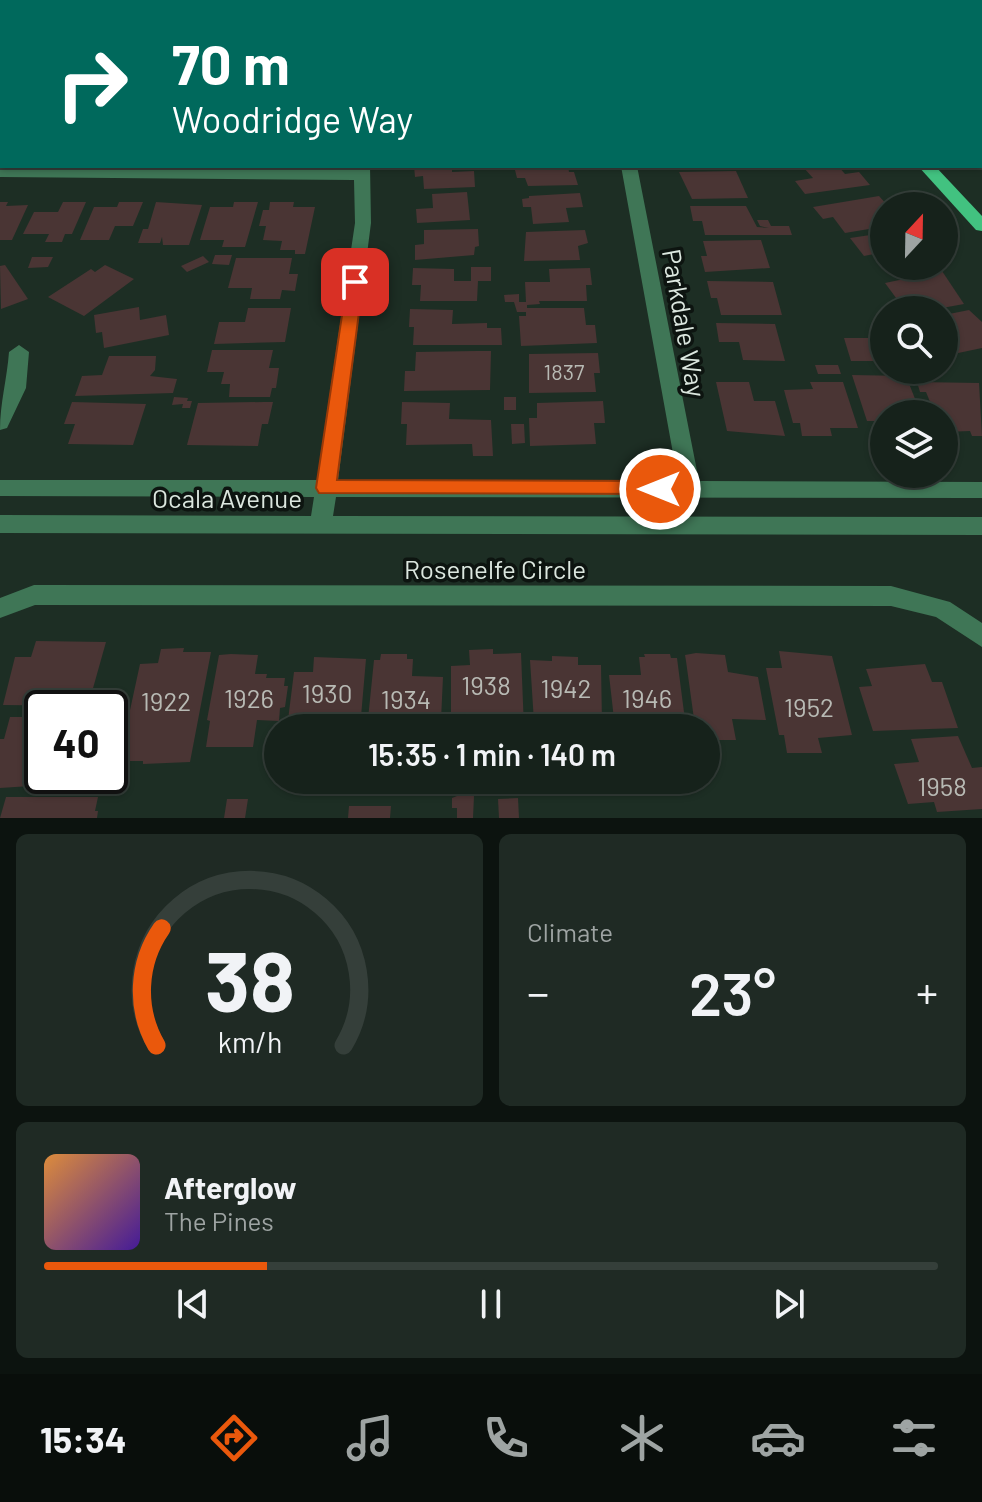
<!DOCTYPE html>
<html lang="en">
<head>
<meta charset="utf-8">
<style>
  body { margin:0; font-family:Barlow,sans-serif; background:#1f2a24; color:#f1f3f6; height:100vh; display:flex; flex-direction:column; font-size:30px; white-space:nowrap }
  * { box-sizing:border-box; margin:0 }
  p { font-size:26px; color:#9ea4a3 }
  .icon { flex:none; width:44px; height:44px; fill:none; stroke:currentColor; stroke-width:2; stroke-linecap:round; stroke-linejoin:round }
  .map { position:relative; height:818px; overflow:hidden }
  .sheet { display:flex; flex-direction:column; gap:16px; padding:16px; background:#0c130f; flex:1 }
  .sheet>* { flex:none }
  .guide { position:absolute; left:0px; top:0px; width:982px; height:168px; box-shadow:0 2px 6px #0004,0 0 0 2px #353f3a; background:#00695c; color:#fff; overflow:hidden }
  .needle { width:52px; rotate:22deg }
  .buttons { position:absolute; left:870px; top:192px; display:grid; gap:16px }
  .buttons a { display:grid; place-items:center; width:88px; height:88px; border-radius:50%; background:#16221b; box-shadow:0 2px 6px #0004,0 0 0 2px #353f3a; font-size:40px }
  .speed { position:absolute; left:24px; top:690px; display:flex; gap:16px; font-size:40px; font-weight:700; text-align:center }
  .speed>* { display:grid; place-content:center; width:104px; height:104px; border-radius:50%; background:#16221b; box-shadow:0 2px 6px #0004,0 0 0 2px #353f3a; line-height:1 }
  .speed .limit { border:4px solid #111; border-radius:12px; background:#fff; color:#111 }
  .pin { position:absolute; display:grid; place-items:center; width:68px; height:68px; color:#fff; margin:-34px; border-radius:16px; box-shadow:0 4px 12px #0006 }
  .me { position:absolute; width:88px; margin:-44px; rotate:270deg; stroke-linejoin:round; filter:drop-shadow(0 0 6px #0008) }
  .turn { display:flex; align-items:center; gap:28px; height:168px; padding:0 40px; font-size:36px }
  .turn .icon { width:104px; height:104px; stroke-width:2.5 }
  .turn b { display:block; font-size:56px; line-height:68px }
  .big { font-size:60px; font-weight:600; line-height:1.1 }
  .sheet .tile { flex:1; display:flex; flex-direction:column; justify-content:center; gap:12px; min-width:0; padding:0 28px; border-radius:12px; background:#1f2a24 }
  .sheet .dial { align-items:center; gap:0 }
  .dial svg { height:208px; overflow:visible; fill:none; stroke:#353f3a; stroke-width:7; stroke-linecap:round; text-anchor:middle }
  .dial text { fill:#f1f3f6; stroke:none }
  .song { display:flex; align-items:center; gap:24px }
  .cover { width:96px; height:96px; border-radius:12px; background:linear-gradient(135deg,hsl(30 70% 55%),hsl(260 70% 35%)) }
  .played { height:8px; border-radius:4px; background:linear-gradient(90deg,#ea580c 25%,#353f3a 25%) }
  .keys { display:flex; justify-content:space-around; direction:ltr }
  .heat { display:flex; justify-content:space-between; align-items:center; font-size:44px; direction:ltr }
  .sheet .tiles { flex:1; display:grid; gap:16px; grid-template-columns:1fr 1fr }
  .tile:last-child { grid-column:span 2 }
  .trip { position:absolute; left:264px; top:714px; width:456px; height:80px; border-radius:40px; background:#16221b; box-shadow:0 2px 6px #0004,0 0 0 2px #353f3a; font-weight:600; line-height:80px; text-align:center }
  .menu { display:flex; height:128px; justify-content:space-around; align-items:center; background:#090e0b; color:#9ea4a3 }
  .menu .icon { width:56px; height:56px }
  .menu .selected { color:#ea580c }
  .menu b { font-size:36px; color:#f1f3f6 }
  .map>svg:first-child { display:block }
  .built { fill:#1f3729 }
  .building { fill:#4a3534 }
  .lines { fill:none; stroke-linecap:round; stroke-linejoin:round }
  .minor { fill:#3f7656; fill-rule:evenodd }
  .major { fill:#42c280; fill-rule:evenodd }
  .route { fill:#ea580c; stroke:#983908; stroke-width:2 }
  .labels { text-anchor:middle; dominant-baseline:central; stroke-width:7; stroke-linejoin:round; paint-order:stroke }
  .number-label { font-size:22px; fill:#b8bab4 }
  .street-label { font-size:26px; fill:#dce7df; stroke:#0d1410 }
  .near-number-label { font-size:26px; fill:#b8bab4 }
</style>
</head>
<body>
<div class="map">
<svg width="982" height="818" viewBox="0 0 982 818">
  <rect width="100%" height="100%" fill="#1d2e24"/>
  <polygon class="built" points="0,0 293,0 294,2 2,2 0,154"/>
  <g class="building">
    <polygon points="414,166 452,166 452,172 474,171 475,187 424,189 423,176 415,177"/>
    <polygon points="514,166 568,166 569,172 574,172 578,185 528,186 525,178 517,178"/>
    <polygon points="838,166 845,174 859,172 870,185 805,194 795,181 813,178 803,167"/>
    <polygon points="736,171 748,198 692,199 679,172"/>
    <polygon points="467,192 470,220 417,223 416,209 433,208 432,194"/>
    <polygon points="580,193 583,207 566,208 569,222 533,224 531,207 523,207 522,199 529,198 529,196"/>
    <polygon points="879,196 888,206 884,206 884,226 869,229 845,233 833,217 823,219 813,207"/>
    <polygon points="0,202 8,202 6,206 28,205 12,240 0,240"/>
    <polygon points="63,202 86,202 72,234 65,234 62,242 45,242 49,234 23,234 34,212 58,212"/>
    <polygon points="119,202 143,202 133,226 115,226 109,240 80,240 94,207 117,207"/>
    <polygon points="156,202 202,205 189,245 163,245 162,237 160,243 138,243 143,229 148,229"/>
    <polygon points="234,202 258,202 245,247 222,247 224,240 200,240 210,207 233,207"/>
    <polygon points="270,202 294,202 293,207 315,207 305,254 295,254 295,250 280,250 282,241 263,240 266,226 259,226 263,210 269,210"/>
    <polygon points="690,206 746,206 757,227 769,228 760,226 757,220 768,220 771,226 789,226 792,235 705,235 702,221 693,221"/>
    <polygon points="478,229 479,246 475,247 474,255 415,260 415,245 424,244 424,230"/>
    <polygon points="585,230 588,243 578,246 580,260 524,261 526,232"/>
    <polygon points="884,233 884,252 864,256 850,238"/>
    <polygon points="761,240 770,268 705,272 701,256 707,256 703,241"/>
    <polygon points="215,255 232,255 229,265 212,264"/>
    <polygon points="203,256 209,262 187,272 181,266"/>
    <polygon points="32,257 53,257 48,267 28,268"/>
    <polygon points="236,258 292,258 289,274 298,274 295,291 282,290 280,299 250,299 252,288 228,288"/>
    <polygon points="5,265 28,299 1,309 0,266"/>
    <polygon points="105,265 134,279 84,316 48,297 91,269 95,272"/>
    <polygon points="471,267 491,267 491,281 478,281 477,301 420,301 421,285 412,285 413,268 454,269 454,281 471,281"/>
    <polygon points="590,268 592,285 586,285 587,301 539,301 540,304 527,305 527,308 584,308 586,325 595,325 597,343 521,346 519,316 526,316 526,312 517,312 514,302 505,302 504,295 519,294 519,302 526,302 525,282 550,282 549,269"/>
    <polygon points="942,271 964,304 931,310 905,310 885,283"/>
    <polygon points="707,281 773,282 782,315 721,315 717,298 711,298"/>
    <polygon points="139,307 140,320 166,315 169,335 104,348 102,332 96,333 94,315"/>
    <polygon points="248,308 291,308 285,342 214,344 219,322 245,322"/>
    <polygon points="410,309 453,310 452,324 487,323 487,328 501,328 502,345 413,345 414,327 409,327"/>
    <polygon points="969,310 982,322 982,348 944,356 944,315"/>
    <polygon points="716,323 775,324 785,361 743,360 739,342 719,342"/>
    <polygon points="844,338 872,338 880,361 851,361"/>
    <polygon points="212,350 273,350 269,368 279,368 276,388 272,388 270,397 229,397 230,384 221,384 224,372 207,372"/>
    <polygon points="476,351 491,351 490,390 404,391 405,371 415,371 416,352"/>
    <polygon points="598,353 600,373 594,373 596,392 529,393 529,354"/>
    <polygon points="109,356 156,356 155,370 150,376 177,379 173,393 75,396 82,376 102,375"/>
    <polygon points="815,365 838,365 841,374 818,374"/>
    <polygon points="852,375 906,376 921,414 884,414 884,421 867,421"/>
    <polygon points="716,382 749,382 754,401 775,401 785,436 727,431"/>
    <polygon points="810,382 843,382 858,428 830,428 832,436 802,436 800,423 793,423 784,390 813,389"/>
    <polygon points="917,382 979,383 982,436 972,436 970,431 944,432 944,414 935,414 926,392 920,392"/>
    <polygon points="174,397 188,398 187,401 192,401 190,408 182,408 183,404 172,405"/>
    <rect x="504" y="397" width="12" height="13"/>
    <polygon points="603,401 605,423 594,423 596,444 530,446 529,418 537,418 537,403"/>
    <polygon points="72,402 146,404 133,445 68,444 75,424 64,424"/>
    <polygon points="264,402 273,402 268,424 262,424 258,446 187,445 198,403"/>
    <polygon points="402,402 450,403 449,419 491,420 493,456 473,456 472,444 406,445 407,424 401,424"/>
    <polygon points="511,424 524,424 525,443 512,444"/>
    <polygon points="36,641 106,642 88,706 3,705 15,657 31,657"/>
    <polygon points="184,648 183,652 211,652 190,762 143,764 143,761 119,761 140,664 158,663 161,649"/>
    <polygon points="493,649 493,654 521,653 524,728 451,728 451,666 470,665 469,650"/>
    <polygon points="779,651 832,656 852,735 818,738 822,753 787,753 784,735 779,735 766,668 782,668"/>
    <polygon points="696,653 725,655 728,672 758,677 766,720 732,719 736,740 706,740 706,728 699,728 698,719 694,719 686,661 685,655"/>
    <polygon points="231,654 258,655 255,674 267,674 266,678 285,678 284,686 288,686 285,707 280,708 279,721 257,720 253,747 206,747 210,721 207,720 219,655"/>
    <polygon points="381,654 407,654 407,659 413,659 412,676 443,677 441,720 368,719 374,660 380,660"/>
    <polygon points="644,654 670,654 671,658 677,658 685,720 614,719 609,675 641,675 639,657 645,657"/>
    <polygon points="552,656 578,657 578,665 601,665 602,723 587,722 587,728 544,728 544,722 534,722 530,660 552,661"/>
    <polygon points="314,657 366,659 360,728 287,728 294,672 313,672"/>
    <polygon points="925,664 932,682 942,682 958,728 873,731 859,687 872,686 866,669"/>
    <polygon points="107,698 120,698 116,713 110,713 110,708 104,708"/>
    <polygon points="10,717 42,717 42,776 63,776 61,784 0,788 0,739 4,739"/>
    <polygon points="958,736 972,768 982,767 982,809 937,812 934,802 908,804 894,764 919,762 911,739"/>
    <polygon points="109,776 126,776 122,791 105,791"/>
    <polygon points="333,780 358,780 357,791 332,791"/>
    <rect x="418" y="780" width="23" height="10"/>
    <polygon points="506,780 525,780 525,790 507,790"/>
    <polygon points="580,780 610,780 612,791 581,790"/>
    <polygon points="457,796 474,796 473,818 457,818 457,808 452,808 452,798"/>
    <polygon points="6,797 98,797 95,811 98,811 97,818 0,818"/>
    <polygon points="518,798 519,818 499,818 498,799"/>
    <polygon points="227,799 248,799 245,818 224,818"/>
    <polygon points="349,806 391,806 390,818 348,818"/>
  </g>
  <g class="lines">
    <g class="minor">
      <rect x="315" y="0" width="12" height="2"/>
      <polygon points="533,0 545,0 546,2 534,2"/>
      <polygon points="970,0 982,0 982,5 969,2"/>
      <rect x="980" y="79" width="2" height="10"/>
      <polygon points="354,166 370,166 371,223 338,480 678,481 621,166 637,166 699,481 982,482 982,498 336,497 333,516 982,517 982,535 0,533 0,515 311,516 314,497 0,496 0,480 317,480 355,223 354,180 0,177 0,167 354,170"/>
      <path d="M19 345 29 352 26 388 7 428 0 430C0 403 7 379 9 352Z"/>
      <polygon points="34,585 891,586 950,602 982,623 982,647 936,617 891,606 35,605 0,618 0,598"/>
    </g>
    <g class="major">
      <polygon points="766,0 779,0 780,2 767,2"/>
      <polygon points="918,166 935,166 982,216 982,231 976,230"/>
    </g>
  </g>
  <polygon class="route" points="355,276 363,282 337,480 660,481 666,484 669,489 666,494 319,493 316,488 347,282"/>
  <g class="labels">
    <g class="number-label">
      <text x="564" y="371">1837</text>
    </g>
    <g class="street-label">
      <text transform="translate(685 323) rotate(80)">Parkdale Way</text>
      <text x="227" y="497">Ocala Avenue</text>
      <text x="495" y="568">Rosenelfe Circle</text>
    </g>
    <g class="near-number-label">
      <text x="486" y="684">1938</text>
      <text x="566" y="687">1942</text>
      <text x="327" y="692">1930</text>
      <text x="249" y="697">1926</text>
      <text x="647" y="697">1946</text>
      <text x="406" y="698">1934</text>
      <text x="166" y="700">1922</text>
      <text x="809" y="706">1952</text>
      <text x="942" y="785">1958</text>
    </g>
  </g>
</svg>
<div class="buttons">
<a><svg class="needle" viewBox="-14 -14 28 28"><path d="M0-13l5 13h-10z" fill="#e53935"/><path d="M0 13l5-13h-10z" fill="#9ea4a3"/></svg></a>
<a><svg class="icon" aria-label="search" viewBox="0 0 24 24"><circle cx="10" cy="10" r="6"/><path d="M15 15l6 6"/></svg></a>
<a><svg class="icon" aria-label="layers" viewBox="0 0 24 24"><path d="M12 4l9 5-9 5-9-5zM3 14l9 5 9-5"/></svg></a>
</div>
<div class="speed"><div class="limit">40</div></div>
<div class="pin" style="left:355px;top:282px;background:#d93025"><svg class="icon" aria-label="arrive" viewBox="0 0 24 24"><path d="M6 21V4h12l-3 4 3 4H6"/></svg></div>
<svg class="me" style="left:660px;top:489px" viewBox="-20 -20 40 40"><circle r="17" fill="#ea580c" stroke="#fff" stroke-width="3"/><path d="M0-11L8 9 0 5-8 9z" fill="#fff"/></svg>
<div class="trip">15:35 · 1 min · 140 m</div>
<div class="guide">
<div class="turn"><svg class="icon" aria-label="right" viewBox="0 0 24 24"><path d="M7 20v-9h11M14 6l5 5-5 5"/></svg><div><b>70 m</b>Woodridge Way</div></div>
</div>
</div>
<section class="sheet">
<div class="tiles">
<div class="tile dial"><svg viewBox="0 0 100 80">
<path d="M14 69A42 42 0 1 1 86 69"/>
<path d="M14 69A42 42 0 0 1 16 24" stroke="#ea580c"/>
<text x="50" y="56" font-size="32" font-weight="700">38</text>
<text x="50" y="72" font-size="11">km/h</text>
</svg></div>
<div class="tile"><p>Climate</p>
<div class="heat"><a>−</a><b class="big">23°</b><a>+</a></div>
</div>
<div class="tile">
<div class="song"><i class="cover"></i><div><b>Afterglow</b><p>The Pines</p></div></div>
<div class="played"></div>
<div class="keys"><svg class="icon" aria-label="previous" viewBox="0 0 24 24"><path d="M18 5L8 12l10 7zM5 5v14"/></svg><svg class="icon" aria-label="pause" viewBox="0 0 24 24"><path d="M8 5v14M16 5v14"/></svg><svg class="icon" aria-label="next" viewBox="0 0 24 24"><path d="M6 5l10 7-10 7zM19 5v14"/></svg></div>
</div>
</div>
</section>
<nav class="menu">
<b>15:34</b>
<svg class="icon selected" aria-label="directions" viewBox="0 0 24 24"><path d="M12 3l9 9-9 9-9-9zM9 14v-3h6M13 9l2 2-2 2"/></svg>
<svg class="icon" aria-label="music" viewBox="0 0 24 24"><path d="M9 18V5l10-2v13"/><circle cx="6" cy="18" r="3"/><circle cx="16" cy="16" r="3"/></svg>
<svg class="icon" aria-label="phone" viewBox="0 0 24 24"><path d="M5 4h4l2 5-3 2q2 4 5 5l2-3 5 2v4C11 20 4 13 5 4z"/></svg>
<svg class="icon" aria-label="climate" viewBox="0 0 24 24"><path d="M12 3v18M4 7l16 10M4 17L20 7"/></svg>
<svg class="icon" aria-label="car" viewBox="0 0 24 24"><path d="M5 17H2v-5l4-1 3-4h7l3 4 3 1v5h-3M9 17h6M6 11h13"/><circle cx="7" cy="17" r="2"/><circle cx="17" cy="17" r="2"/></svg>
<svg class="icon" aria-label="filters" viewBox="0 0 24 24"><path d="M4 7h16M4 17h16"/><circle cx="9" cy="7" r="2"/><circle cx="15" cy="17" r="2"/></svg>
</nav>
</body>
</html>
